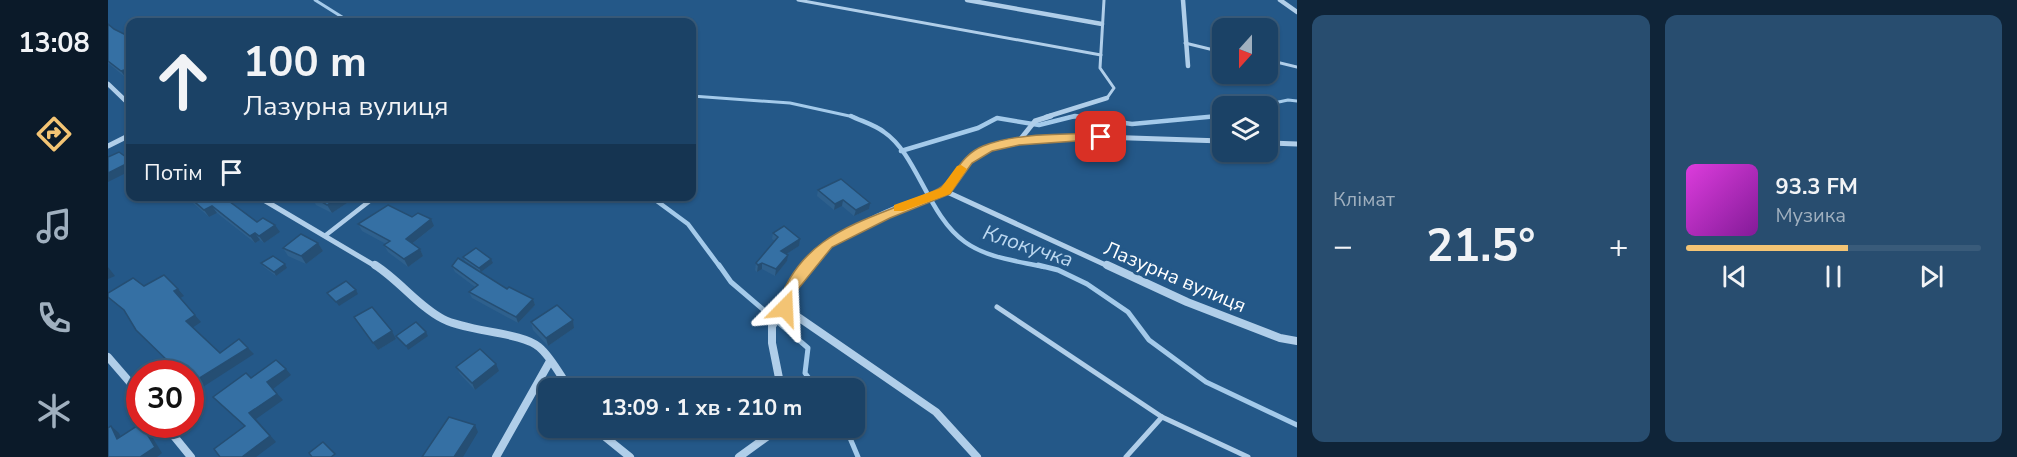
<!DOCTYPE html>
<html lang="uk">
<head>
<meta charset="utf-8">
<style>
  body { margin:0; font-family:"Nunito Sans",sans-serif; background:#284d6f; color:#f1f3f6; height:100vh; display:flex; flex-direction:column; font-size:22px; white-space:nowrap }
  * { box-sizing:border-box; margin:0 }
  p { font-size:20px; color:#a0b0bf }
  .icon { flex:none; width:33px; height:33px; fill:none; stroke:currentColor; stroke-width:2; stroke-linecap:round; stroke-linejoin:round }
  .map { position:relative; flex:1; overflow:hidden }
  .panel { display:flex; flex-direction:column; gap:15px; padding:15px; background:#0f2438; width:720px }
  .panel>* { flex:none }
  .banner { position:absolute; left:18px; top:18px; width:570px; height:183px; border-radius:12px; box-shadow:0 2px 4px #0004,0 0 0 2px #395b7a; background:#1b4266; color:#f1f3f6; overflow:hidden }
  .needle { width:39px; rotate:201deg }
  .controls { position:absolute; left:1104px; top:18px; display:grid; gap:12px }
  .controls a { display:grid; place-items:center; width:66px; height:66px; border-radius:12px; background:#1b4266; box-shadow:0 2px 4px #0004,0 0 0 2px #395b7a; font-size:30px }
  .speed { position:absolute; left:18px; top:360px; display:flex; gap:12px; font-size:30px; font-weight:700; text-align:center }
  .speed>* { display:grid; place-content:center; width:78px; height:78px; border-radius:50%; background:#1b4266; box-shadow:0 2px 4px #0004,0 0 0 2px #395b7a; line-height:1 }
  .speed .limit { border:9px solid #d22; background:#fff; color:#111 }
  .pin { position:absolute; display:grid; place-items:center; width:51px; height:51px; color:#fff; margin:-26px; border-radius:12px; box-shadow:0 3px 9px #0006 }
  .me { position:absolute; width:66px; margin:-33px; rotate:21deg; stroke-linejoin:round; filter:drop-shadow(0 0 4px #0008) }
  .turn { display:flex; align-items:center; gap:21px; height:126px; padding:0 18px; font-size:27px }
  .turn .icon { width:78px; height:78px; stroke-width:2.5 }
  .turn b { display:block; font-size:42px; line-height:51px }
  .then { display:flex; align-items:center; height:57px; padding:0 18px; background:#0003; gap:12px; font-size:22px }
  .big { font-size:45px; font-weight:700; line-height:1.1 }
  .panel .card { flex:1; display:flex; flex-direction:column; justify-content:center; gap:9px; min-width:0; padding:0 21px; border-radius:12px; background:#284d6f }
  .song { display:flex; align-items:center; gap:18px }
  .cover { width:72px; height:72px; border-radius:9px; background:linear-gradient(135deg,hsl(300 70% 55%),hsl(290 70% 35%)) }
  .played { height:6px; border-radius:3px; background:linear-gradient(90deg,#f3c474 55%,#395b7a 55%) }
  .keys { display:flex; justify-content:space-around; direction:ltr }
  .heat { display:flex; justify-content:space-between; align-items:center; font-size:33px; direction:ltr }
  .panel .tiles { flex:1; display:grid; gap:15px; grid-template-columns:repeat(2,1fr) }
  .trip { position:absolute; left:430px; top:378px; width:327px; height:60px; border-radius:12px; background:#1b4266; box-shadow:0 2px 4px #0004,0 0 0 2px #395b7a; font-weight:700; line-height:60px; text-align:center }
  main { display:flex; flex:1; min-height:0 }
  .tab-bar { display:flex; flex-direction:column; width:108px; justify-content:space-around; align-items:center; background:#0b1a29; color:#a0b0bf }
  .tab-bar .icon { width:42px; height:42px }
  .tab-bar .on { color:#f3c474 }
  .tab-bar b { font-size:27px; color:#f1f3f6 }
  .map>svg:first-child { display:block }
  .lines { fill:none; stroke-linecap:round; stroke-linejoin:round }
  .stream-far2 { stroke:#a4caea; stroke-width:3 }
  .stream-far1 { stroke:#a4caea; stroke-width:4.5 }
  .stream { stroke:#a4caea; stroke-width:5 }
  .service-far2 { stroke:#b0cee9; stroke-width:3 }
  .service-far1 { stroke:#b0cee9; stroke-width:4.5 }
  .service { stroke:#b0cee9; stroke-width:5 }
  .minor-far2 { stroke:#b0cee9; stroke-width:4.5 }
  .minor-far1 { stroke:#b0cee9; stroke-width:5 }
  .minor { stroke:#b0cee9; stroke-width:8 }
  .wall { fill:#2e608d }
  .shaded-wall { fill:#254e73 }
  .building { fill:#3570a4; stroke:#254e73; stroke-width:1.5 }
  .route { fill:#f3c474; stroke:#9e7f4b; stroke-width:1.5 }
  .slow { fill:#f59e0b }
  .labels { text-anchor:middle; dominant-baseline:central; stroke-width:6; stroke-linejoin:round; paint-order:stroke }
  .street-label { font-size:20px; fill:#fff; stroke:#245888 }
  .water-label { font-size:21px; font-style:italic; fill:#bcd8f0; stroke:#245888 }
</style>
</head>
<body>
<main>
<nav class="tab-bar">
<b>13:08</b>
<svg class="icon on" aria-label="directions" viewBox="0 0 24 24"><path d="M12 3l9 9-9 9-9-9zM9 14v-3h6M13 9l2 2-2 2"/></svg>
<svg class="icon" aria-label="music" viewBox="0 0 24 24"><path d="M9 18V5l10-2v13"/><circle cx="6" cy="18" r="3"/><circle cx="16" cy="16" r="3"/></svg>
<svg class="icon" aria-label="phone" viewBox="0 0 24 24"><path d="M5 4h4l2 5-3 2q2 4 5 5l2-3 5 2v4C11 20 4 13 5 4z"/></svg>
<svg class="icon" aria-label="climate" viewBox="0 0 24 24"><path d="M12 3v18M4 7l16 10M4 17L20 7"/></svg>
</nav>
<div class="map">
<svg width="1189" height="457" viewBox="0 0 1189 457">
  <rect width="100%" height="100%" fill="#245888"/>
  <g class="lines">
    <g class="stream-far2">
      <polyline points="207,0 242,22"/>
      <polyline points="584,96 682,103 746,117"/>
      <polyline points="1152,106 1180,100 1189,101"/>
      <polyline points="961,117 977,117"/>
      <polyline points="1104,117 1114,115"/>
    </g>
    <g class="stream-far1">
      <path d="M743 116C753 121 767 125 776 132 809 154 820 216 857 242 879 258 910 261 936 267"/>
      <polyline points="793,151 870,128 889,118 931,125 967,116 1024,124 1110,116"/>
      <polyline points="542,196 580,224 612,267"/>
    </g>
    <g class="stream">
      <polyline points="611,265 623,282 700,348 697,373 708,388"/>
      <polyline points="930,265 950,270 979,284 1020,312 1041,340 1098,382 1189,425"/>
      <polyline points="732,428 742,438 750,457"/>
    </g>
    <g class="service-far2">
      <polyline points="690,0 993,55"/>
      <polyline points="996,0 992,68 1006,88 999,98"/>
      <polyline points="1077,43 1114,52"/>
      <polyline points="1160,60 1189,67"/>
    </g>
    <polyline class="service-far1" points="218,235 268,196"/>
    <g class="service">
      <polyline points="889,307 1054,417 1140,457"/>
      <polyline points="1018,457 1054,417"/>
    </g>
    <g class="minor-far2">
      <polyline points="859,0 994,24"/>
      <polyline points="1075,0 1080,66"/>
      <polyline points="1172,0 1189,12"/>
      <polyline points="0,84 22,105"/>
      <polyline points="938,117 999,98"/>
    </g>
    <g class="minor-far1">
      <polyline points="911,141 927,121 943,116"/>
      <polyline points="1160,143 1189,144"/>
      <polyline points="0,146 22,135"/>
      <polyline points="837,191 859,161 879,149 911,141 993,137 1114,141"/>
      <polyline points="149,196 269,267"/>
      <path d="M697 267C736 227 784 207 837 191L1002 267"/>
    </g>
    <g class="minor">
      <path d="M267 265C291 280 311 307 335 319 360 332 414 332 431 347 443 357 452 375 461 388"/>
      <polyline points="999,265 1079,302 1172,338 1189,341"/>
      <polyline points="677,308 828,412 869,457"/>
      <polyline points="0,357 32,394"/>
      <polyline points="673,388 664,343 664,326 678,305 684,285 698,265"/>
      <polyline points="56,424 83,457"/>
      <polyline points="486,428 522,457"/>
      <polyline points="388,457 442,361"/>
      <polyline points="631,457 660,436 662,428"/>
    </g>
  </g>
  <g class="wall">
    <polygon points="0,24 6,29 22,37 22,75 17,77 0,63"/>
    <polygon points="710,190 761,209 746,216 734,206 726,210 709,196"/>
    <polygon points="77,196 114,196 149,222 172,232 156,243 152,240 147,243 109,213 101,217"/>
    <polygon points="240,196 242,201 224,213 208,205 204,197"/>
    <polygon points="304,217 326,226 304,244 312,249 315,256 300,267 280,252 276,245 278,244 254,231 250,224"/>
    <polygon points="665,233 691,246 678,254 679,261 667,276 654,269 649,272 647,270 648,263 667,241 664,239"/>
    <polygon points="210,243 215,251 198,264 180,256 175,248"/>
    <polygon points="355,257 385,263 373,272 357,261"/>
    <polygon points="153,263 179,268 168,276 156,267"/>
    <polygon points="344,266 399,289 425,299 427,305 410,323 364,298 361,292 367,287 347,272"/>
    <polygon points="246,317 284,331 288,339 270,350"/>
    <polygon points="465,320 466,328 440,346 425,330 423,322"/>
    <polygon points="348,367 391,371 367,390 352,374"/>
  </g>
  <g class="shaded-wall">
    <polygon points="19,69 22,74 22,75 17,77 13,71"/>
    <polygon points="22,162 22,171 0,182 0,173"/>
    <polygon points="232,196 240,196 242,201 224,213 219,205"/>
    <polygon points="735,200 734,206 726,210 727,204"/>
    <polygon points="762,203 761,209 746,216 748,210"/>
    <polygon points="104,206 109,213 101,217 96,210"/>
    <polygon points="323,219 326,226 301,246 298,239"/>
    <polygon points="167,225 172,232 156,243 151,236"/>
    <polygon points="147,233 152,240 147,243 142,236"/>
    <polygon points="692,239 691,246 672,258 673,251"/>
    <polygon points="210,243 215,251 198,264 193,256"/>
    <polygon points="312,249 315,256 300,267 296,259"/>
    <polygon points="680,255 679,261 667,276 668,269"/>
    <polygon points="383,259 385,263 373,272 371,268"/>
    <polygon points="654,263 654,269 649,272 650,265"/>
    <polygon points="177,264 179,268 168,276 166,272"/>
    <polygon points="0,267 7,276 0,279"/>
    <polygon points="70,289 76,296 72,298 93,322 84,328 78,321 66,291"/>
    <polygon points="248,290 250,294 231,306 228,302"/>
    <polygon points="425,299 427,305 410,323 408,317"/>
    <polygon points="465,320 466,328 440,346 438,338"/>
    <polygon points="284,331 288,339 270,350 265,343"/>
    <polygon points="318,332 320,336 300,350 298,346"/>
    <polygon points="140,348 146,354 84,394 82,392 82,384"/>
    <polygon points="388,364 391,371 367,390 364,383"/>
    <polygon points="178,369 183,375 165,389 175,400 148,419 168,442 148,457 134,457 141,413 159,382"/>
    <polygon points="33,424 40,430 54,453 49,457 32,457"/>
    <polygon points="367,425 370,432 355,457 346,457"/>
    <polygon points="3,426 11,433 17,445 9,439"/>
  </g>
  <g class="building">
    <polygon points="0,24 6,29 22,37 22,72 19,69 13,71 0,61"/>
    <polygon points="11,152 22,160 22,162 0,173 0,157"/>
    <polygon points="733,179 762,203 748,210 735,200 727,204 710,190"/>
    <polygon points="80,196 114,196 149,222 155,218 167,225 151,236 147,233 142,236 104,206 96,210"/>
    <polygon points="204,196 232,196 219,205"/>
    <polygon points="280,205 304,217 310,213 323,219 298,239 312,249 296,259 276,245 282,241 250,224"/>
    <polygon points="676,226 692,239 673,251 680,255 668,269 654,263 650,265 648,263 670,237 665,233"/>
    <polygon points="193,234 210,243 193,256 175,248"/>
    <polygon points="368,248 383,259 371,268 355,257"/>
    <polygon points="165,256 177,264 166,272 153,263"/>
    <polygon points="350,258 399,289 401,287 425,299 408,317 361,292 370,285 344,266"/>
    <polygon points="56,275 70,289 66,291 87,315 78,321 112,353 131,339 140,348 82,384 82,374 64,374 56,365 61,362 28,330 16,310 0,297 0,293 25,278 36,286"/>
    <polygon points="238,281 248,290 228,302 219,293"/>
    <polygon points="449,305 465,320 438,338 423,322"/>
    <polygon points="264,307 284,331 265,343 246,317"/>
    <polygon points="308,322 318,332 298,346 288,336"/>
    <polygon points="372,349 388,364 364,383 348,367"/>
    <polygon points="168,360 178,369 159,382 169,394 141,413 162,436 134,457 112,457 106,449 137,426 105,397 138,373 143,378"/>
    <polygon points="341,417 367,425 346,457 314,457"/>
    <polygon points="32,424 33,424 47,447 32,457 0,457 0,428 3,426 9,439"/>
    <polygon points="215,442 227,454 223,457 204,457 201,453"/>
  </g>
  <path class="route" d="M993 133 997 134V139L911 145 884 151 864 163 842 194 782 218 724 247 690 289 682 313H672L669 308C694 227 765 221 830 189 846 181 850 156 875 146 911 132 955 135 993 133Z"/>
  <polygon class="slow" points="853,165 859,169 842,194 795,211 786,211 786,205 833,188 849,166"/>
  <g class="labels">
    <g class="street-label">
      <text transform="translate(1067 277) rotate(23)">Лазурна вулиця</text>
    </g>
    <g class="water-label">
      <text transform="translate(920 246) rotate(18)">Клокучка</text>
    </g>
  </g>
</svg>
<div class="controls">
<a><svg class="needle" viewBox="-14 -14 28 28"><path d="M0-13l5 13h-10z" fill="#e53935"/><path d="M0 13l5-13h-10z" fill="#a0b0bf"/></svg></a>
<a><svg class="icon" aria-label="layers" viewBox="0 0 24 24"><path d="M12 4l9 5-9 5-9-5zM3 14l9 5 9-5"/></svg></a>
</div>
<div class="speed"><div class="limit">30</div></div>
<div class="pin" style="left:993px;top:137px;background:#d93025"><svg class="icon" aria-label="arrive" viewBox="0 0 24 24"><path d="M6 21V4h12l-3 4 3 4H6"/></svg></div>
<svg class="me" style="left:677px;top:308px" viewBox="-20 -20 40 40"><path d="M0-17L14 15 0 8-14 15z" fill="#f3c474" stroke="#fff" stroke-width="4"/></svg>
<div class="trip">13:09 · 1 хв · 210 m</div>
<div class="banner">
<div class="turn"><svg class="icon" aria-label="ahead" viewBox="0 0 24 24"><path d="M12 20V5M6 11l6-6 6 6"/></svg><div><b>100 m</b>Лазурна вулиця</div></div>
<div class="then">Потім<svg class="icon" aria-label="arrive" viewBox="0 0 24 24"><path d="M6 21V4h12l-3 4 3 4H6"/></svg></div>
</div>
</div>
<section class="panel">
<div class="tiles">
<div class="card"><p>Клімат</p>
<div class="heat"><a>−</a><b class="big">21.5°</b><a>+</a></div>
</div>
<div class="card">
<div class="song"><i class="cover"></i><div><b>93.3 FM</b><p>Музика</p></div></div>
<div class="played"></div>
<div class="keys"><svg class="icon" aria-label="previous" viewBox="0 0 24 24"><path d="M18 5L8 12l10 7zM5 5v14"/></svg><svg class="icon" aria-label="pause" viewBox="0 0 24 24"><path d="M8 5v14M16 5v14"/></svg><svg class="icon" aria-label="next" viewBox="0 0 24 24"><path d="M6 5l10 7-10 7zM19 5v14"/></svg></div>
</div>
</div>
</section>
</main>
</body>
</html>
